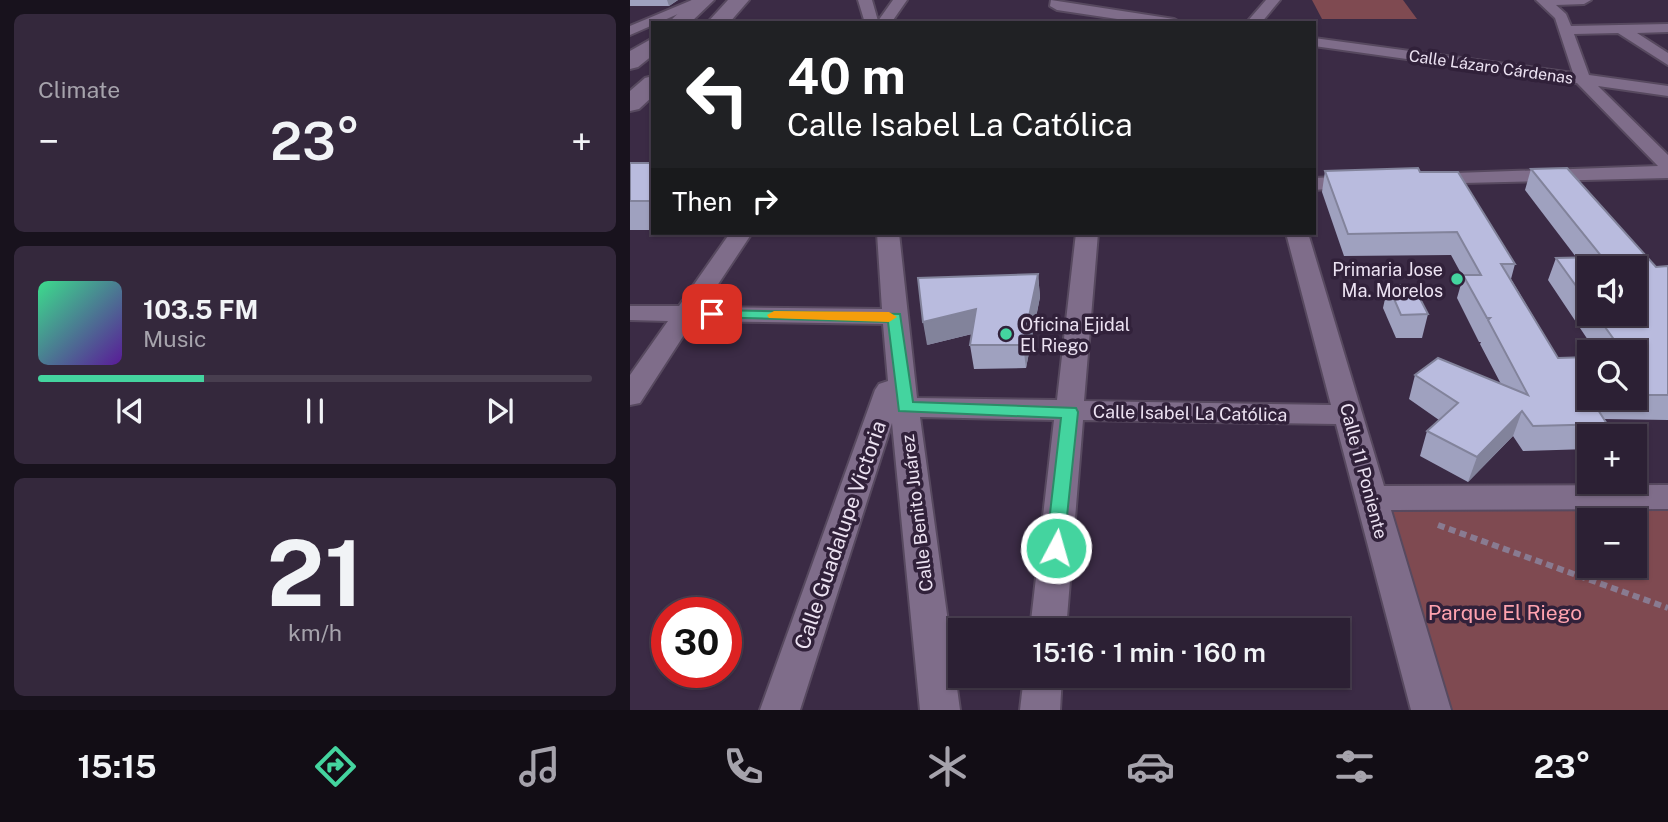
<!DOCTYPE html>
<html lang="en">
<head>
<meta charset="utf-8">
<style>
  body { margin:0; font-family:"Public Sans",sans-serif; background:#34283c; color:#f1f3f6; height:100vh; display:flex; flex-direction:column; font-size:26px; white-space:nowrap }
  * { box-sizing:border-box; margin:0 }
  p { font-size:23px; color:#a6a3ac }
  .icon { flex:none; width:38px; height:38px; fill:none; stroke:currentColor; stroke-width:2; stroke-linecap:round; stroke-linejoin:round }
  .map { position:relative; flex:1; overflow:hidden }
  .side { display:flex; flex-direction:column; gap:14px; padding:14px; background:#18121d; width:630px }
  .side>* { flex:none }
  .top-card { position:absolute; left:21px; top:21px; width:665px; height:214px; border-radius:0px; box-shadow:0 2px 5px #0004,0 0 0 2px #483e4f; background:#202124; color:#fff; overflow:hidden }
  .controls { position:absolute; left:947px; top:256px; display:grid; gap:14px }
  .controls a { display:grid; place-items:center; width:70px; height:70px; border-radius:0px; background:#2c2034; box-shadow:0 2px 5px #0004,0 0 0 2px #483e4f; font-size:35px }
  .speed { position:absolute; left:21px; top:597px; display:flex; gap:14px; font-size:35px; font-weight:700; text-align:center }
  .speed>* { display:grid; place-content:center; width:91px; height:91px; border-radius:50%; background:#2c2034; box-shadow:0 2px 5px #0004,0 0 0 2px #483e4f; line-height:1 }
  .speed .limit { border:10px solid #d22; background:#fff; color:#111 }
  .pin { position:absolute; display:grid; place-items:center; width:60px; height:60px; color:#fff; margin:-30px; border-radius:14px; box-shadow:0 4px 10px #0006 }
  .me { position:absolute; width:77px; margin:-38px; rotate:6deg; stroke-linejoin:round; filter:drop-shadow(0 0 5px #0008) }
  .turn { display:flex; align-items:center; gap:24px; height:147px; padding:0 21px; font-size:32px }
  .turn .icon { width:91px; height:91px; stroke-width:2.5 }
  .turn b { display:block; font-size:49px; line-height:60px }
  .then { display:flex; align-items:center; height:66px; padding:0 21px; background:#0003; gap:14px; font-size:26px }
  .big { font-size:52px; font-weight:600; line-height:1.1 }
  .side .widget { flex:1; display:flex; flex-direction:column; justify-content:center; gap:10px; min-width:0; padding:0 24px; border-radius:10px; background:#34283c }
  .side .dial { align-items:center; gap:0 }
  .dial b { font-size:91px; line-height:1 }
  .song { display:flex; align-items:center; gap:21px }
  .cover { width:84px; height:84px; border-radius:10px; background:linear-gradient(135deg,hsl(150 70% 55%),hsl(270 70% 35%)) }
  .played { height:7px; border-radius:4px; background:linear-gradient(90deg,#44d49f 30%,#483e4f 30%) }
  .keys { display:flex; justify-content:space-around; direction:ltr }
  .heat { display:flex; justify-content:space-between; align-items:center; font-size:38px; direction:ltr }
  .trip { position:absolute; left:318px; top:618px; width:402px; height:70px; border-radius:0px; background:#2c2034; box-shadow:0 2px 5px #0004,0 0 0 2px #483e4f; font-weight:600; line-height:70px; text-align:center }
  .dock { display:flex; height:112px; justify-content:space-around; align-items:center; background:#120d15; color:#a6a3ac }
  .dock .icon { width:49px; height:49px }
  .dock .on { color:#44d49f }
  .dock b { font-size:32px; color:#f1f3f6 }
  main { display:flex; flex:1; min-height:0 }
  .map>svg:first-child { display:block }
  .green { fill:#7f4a51; fill-rule:evenodd }
  .lines { fill:none; stroke-linecap:round; stroke-linejoin:round }
  .minor-casing { stroke:#57495f; stroke-width:4 }
  .secondary-casing { stroke:#57495f; stroke-width:4 }
  .path { stroke:#897b91; stroke-width:6; stroke-dasharray:7 4.5; stroke-linecap:butt }
  .minor { fill:#7f6d8a; fill-rule:evenodd }
  .secondary { fill:#7f6d8a; fill-rule:evenodd }
  .wall { fill:#9fa1bf; fill-rule:evenodd }
  .shaded-wall { fill:#82839b }
  .building { fill:#b9bbde; stroke:#82839b; stroke-width:2 }
  .route { fill:#44d49f; stroke:#2c8a67; stroke-width:2 }
  .slow { fill:#f59e0b }
  .poi-dot { fill:#44d49f; stroke:#31213a; stroke-width:2.5 }
  .labels { text-anchor:middle; dominant-baseline:central; stroke-width:7; stroke-linejoin:round; paint-order:stroke }
  .far-street-label { font-size:16px; fill:#ece2f2; stroke:#31213a }
  .poi-label { font-size:18px; fill:#ece2f2; stroke:#31213a; text-anchor:end }
  .street-label { font-size:18px; fill:#ece2f2; stroke:#31213a }
  .near-street-label { font-size:21px; fill:#ece2f2; stroke:#31213a }
  .near-park-label { font-size:21px; fill:#ffa3af; stroke:#31213a }
</style>
</head>
<body>
<main>
<section class="side">
<div class="widget"><p>Climate</p>
<div class="heat"><a>−</a><b class="big">23°</b><a>+</a></div>
</div>
<div class="widget">
<div class="song"><i class="cover"></i><div><b>103.5 FM</b><p>Music</p></div></div>
<div class="played"></div>
<div class="keys"><svg class="icon" aria-label="previous" viewBox="0 0 24 24"><path d="M18 5L8 12l10 7zM5 5v14"/></svg><svg class="icon" aria-label="pause" viewBox="0 0 24 24"><path d="M8 5v14M16 5v14"/></svg><svg class="icon" aria-label="next" viewBox="0 0 24 24"><path d="M6 5l10 7-10 7zM19 5v14"/></svg></div>
</div>
<div class="widget dial"><b>21</b><p>km/h</p></div>
</section>
<div class="map">
<svg width="1038" height="710" viewBox="0 0 1038 710">
  <rect width="100%" height="100%" fill="#3b2b45"/>
  <g class="green">
    <polygon points="682,0 773,0 787,19 692,19"/>
    <path d="M1038 498V710H803L742 499ZM959 520H1004V565H959Z"/>
  </g>
  <g class="lines">
    <g class="minor-casing">
      <g id="minor">
        <polygon points="62,0 80,0 0,35 0,26"/>
        <polygon points="228,0 242,0 248,21 263,0 277,0 261,23 235,23"/>
        <polygon points="421,0 544,19 551,23 514,23 427,10 420,6"/>
        <polygon points="636,0 650,0 631,23 616,23"/>
        <polygon points="906,0 961,0 954,4 926,5 936,14 941,26 1038,24 1038,32 1007,33 1038,53 1038,65 988,33 944,34 959,75 1038,86 1038,96 968,86 1038,155 1038,178 791,184 788,180 798,174 1028,166 947,83 684,46 684,38 943,73 925,18"/>
        <polygon points="728,176 738,182 735,186 684,190 684,178"/>
        <polygon points="100,233 122,233 73,307 252,309 247,233 269,233 287,398 427,400 446,233 468,233 454,401 701,405 656,233 678,233 754,486 1038,485 1038,509 761,510 821,710 781,710 706,424 453,420 436,630 400,630 424,420 290,417 330,710 290,710 262,423 170,710 130,710 245,390 249,384 258,381 253,324 63,321 10,403 0,405 0,375 38,321 0,320 0,306 49,306"/>
        <polygon points="394,676 432,676 430,710 390,710"/>
      </g>
    </g>
    <g class="secondary-casing">
      <g id="secondary">
        <polygon points="62,0 84,0 60,23 38,23"/>
        <polygon points="98,0 119,0 99,23 77,23"/>
        <polygon points="23,38 23,55 8,67 0,69 0,51"/>
        <polygon points="23,76 23,96 9,109 0,111 0,91 15,78"/>
      </g>
    </g>
    <polyline class="path" points="808,525 1038,608"/>
    <use href="#minor" class="minor"/>
    <use href="#secondary" class="secondary"/>
  </g>
  <g class="wall">
    <polygon points="0,0 48,0 39,6 0,6"/>
    <rect x="0" y="163" width="23" height="67"/>
    <path d="M901 169 1026 267 1038 266V420L974 419 977 424 971 436H959V449L893 451 883 436 838 482 790 456 797 431 809 420 779 399 785 375 871 384 850 344 851 342H849L827 298 833 277 821 255 714 256 692 192 695 171 790 172 885 264 881 279 928 358 959 357V397H1004V352H966L918 280 926 258 946 257 895 190ZM959 268 1004 313H959Z"/>
    <polygon points="408,274 410,297 396,368 344,369 340,345 342,334 297,345"/>
    <polygon points="758,285 798,314 792,338 766,338 753,308"/>
  </g>
  <g class="shaded-wall">
    <polygon points="37,0 48,0 39,6"/>
    <polygon points="408,274 410,297 396,368 393,345"/>
    <polygon points="346,309 350,332 297,345 293,322"/>
    <polygon points="892,411 883,436 838,482 847,457"/>
  </g>
  <g class="building">
    <rect x="0" y="163" width="23" height="38"/>
    <polygon points="788,168 790,172 828,172 885,264 871,264 928,358 959,357 959,394 958,394 977,424 903,426 892,411 847,457 797,431 828,403 785,375 808,358 898,395 858,320 860,318 857,318 833,275 851,275 827,232 718,234 695,171"/>
    <polygon points="937,168 1026,267 1038,266 1038,395 1004,395 1004,352 993,352 965,313 1004,313 1004,268 959,268 959,304 926,258 972,257 901,169"/>
    <polygon points="408,274 393,345 340,345 346,309 293,322 288,278"/>
    <polygon points="758,285 783,285 798,314 771,315"/>
  </g>
  <polygon class="route" points="82,310 270,314 283,402 446,408 448,412 433,554 419,554 416,548 431,418 269,411 258,322 77,317 77,311"/>
  <polygon class="slow" points="144,311 259,312 267,317 259,322 139,318 137,315"/>
  <g class="poi-dot">
    <circle cx="827" cy="279" r="7"/>
    <circle cx="376" cy="334" r="7"/>
  </g>
  <g class="labels">
    <g class="far-street-label">
      <text transform="translate(861 67) rotate(8)">Calle Lázaro Cárdenas</text>
    </g>
    <g class="poi-label">
      <text x="813" y="269">Primaria Jose<tspan x="813" dy="21">Ma. Morelos</tspan></text>
      <text x="390" y="324" text-anchor="start">Oficina Ejidal<tspan x="390" dy="21">El Riego</tspan></text>
    </g>
    <g class="street-label">
      <text transform="translate(560 413) rotate(1)">Calle Isabel La Católica</text>
      <text transform="translate(734 471) rotate(75)">Calle 11 Poniente</text>
      <text transform="translate(287 513) rotate(-97)">Calle Benito Juárez</text>
    </g>
    <g class="near-street-label">
      <text transform="translate(210 535) rotate(-71)">Calle Guadalupe Victoria</text>
    </g>
    <g class="near-park-label">
      <text x="875" y="612">Parque El Riego</text>
    </g>
  </g>
</svg>
<div class="controls">
<a><svg class="icon" aria-label="sound" viewBox="0 0 24 24"><path d="M4 9h4l5-4v14l-5-4H4zM17 9q2 3 0 6"/></svg></a>
<a><svg class="icon" aria-label="search" viewBox="0 0 24 24"><circle cx="10" cy="10" r="6"/><path d="M15 15l6 6"/></svg></a>
<a>+</a>
<a>−</a>
</div>
<div class="speed"><div class="limit">30</div></div>
<div class="pin" style="left:82px;top:314px;background:#d93025"><svg class="icon" aria-label="arrive" viewBox="0 0 24 24"><path d="M6 21V4h12l-3 4 3 4H6"/></svg></div>
<svg class="me" style="left:426px;top:548px" viewBox="-20 -20 40 40"><circle r="17" fill="#44d49f" stroke="#fff" stroke-width="3"/><path d="M0-11L8 9 0 5-8 9z" fill="#fff"/></svg>
<div class="trip">15:16 · 1 min · 160 m</div>
<div class="top-card">
<div class="turn"><svg class="icon" aria-label="left" viewBox="0 0 24 24"><path d="M17 20v-9H6M10 6l-5 5 5 5"/></svg><div><b>40 m</b>Calle Isabel La Católica</div></div>
<div class="then">Then<svg class="icon" aria-label="right" viewBox="0 0 24 24"><path d="M7 20v-9h11M14 6l5 5-5 5"/></svg></div>
</div>
</div>
</main>
<nav class="dock">
<b>15:15</b>
<svg class="icon on" aria-label="directions" viewBox="0 0 24 24"><path d="M12 3l9 9-9 9-9-9zM9 14v-3h6M13 9l2 2-2 2"/></svg>
<svg class="icon" aria-label="music" viewBox="0 0 24 24"><path d="M9 18V5l10-2v13"/><circle cx="6" cy="18" r="3"/><circle cx="16" cy="16" r="3"/></svg>
<svg class="icon" aria-label="phone" viewBox="0 0 24 24"><path d="M5 4h4l2 5-3 2q2 4 5 5l2-3 5 2v4C11 20 4 13 5 4z"/></svg>
<svg class="icon" aria-label="climate" viewBox="0 0 24 24"><path d="M12 3v18M4 7l16 10M4 17L20 7"/></svg>
<svg class="icon" aria-label="car" viewBox="0 0 24 24"><path d="M5 17H2v-5l4-1 3-4h7l3 4 3 1v5h-3M9 17h6M6 11h13"/><circle cx="7" cy="17" r="2"/><circle cx="17" cy="17" r="2"/></svg>
<svg class="icon" aria-label="filters" viewBox="0 0 24 24"><path d="M4 7h16M4 17h16"/><circle cx="9" cy="7" r="2"/><circle cx="15" cy="17" r="2"/></svg>
<b>23°</b>
</nav>
</body>
</html>
